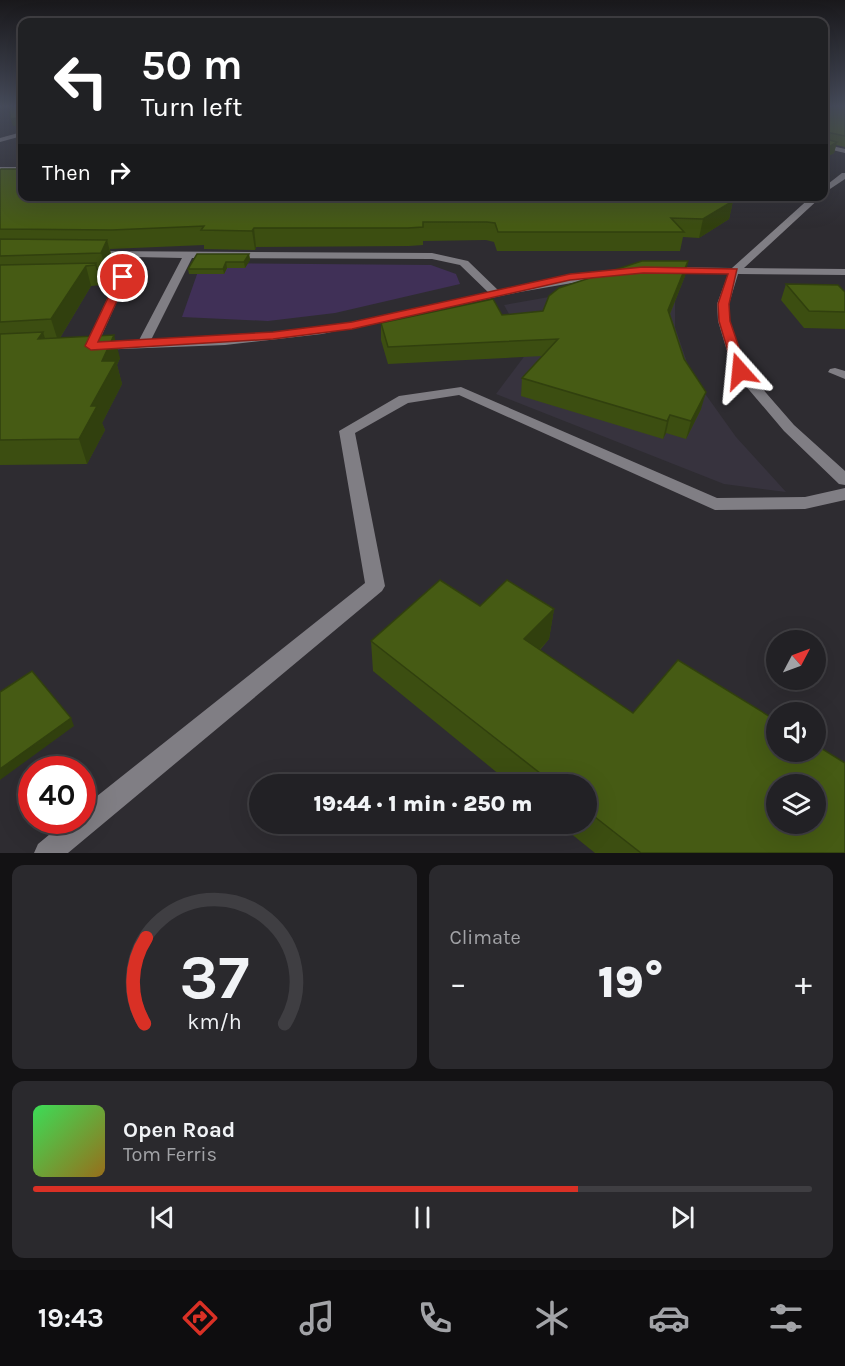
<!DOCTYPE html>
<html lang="en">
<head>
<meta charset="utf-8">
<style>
  body { margin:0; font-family:Karla,sans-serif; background:#2a292d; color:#f1f3f6; height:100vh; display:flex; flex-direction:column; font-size:22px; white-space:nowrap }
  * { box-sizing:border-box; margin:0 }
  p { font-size:20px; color:#a2a3a7 }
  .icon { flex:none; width:33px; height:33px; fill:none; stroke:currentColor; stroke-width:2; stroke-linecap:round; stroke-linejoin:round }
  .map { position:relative; height:853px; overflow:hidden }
  .panel { display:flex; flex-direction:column; gap:12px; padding:12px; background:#131214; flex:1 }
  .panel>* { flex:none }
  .hud { position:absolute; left:18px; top:18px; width:810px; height:183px; border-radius:12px; box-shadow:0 6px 24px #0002,0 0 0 2px #3f3e42; background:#202124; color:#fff; overflow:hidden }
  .needle { width:39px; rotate:49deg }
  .fabs { position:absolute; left:766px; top:630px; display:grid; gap:12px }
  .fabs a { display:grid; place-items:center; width:60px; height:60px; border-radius:50%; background:#222125; box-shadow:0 6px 24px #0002,0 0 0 2px #3f3e42; font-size:30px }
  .speed { position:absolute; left:18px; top:756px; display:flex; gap:12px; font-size:30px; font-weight:700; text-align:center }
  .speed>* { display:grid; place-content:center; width:78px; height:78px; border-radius:50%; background:#222125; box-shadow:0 6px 24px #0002,0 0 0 2px #3f3e42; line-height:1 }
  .speed .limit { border:9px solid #d22; background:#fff; color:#111 }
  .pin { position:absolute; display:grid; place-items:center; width:51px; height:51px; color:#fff; margin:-26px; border:3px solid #fff; border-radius:50%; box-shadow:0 2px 6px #0007 }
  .me { position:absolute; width:66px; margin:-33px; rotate:342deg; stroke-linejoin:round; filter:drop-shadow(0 0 4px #0008) }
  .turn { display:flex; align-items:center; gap:21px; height:126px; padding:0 24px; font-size:27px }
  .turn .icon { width:78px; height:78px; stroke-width:2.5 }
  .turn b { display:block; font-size:42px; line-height:51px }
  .then { display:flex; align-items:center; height:57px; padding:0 24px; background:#0003; gap:12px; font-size:22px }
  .big { font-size:45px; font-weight:800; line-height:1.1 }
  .panel .tile { flex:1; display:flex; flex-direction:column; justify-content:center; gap:9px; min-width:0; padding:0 21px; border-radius:12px; background:#2a292d }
  .panel .dial { align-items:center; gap:0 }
  .dial svg { height:156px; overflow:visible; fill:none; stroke:#3f3e42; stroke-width:7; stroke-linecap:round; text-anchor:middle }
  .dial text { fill:#f1f3f6; stroke:none }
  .song { display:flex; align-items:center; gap:18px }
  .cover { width:72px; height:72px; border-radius:9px; background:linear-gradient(135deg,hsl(130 70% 55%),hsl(40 70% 35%)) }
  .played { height:6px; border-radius:3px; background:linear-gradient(90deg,#d93025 70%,#3f3e42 70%) }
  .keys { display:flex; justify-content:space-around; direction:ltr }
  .heat { display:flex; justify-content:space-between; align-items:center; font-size:33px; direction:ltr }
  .panel .tiles { flex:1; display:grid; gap:12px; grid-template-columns:1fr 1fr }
  .tile:last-child { grid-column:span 2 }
  .trip { position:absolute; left:249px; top:774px; width:348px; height:60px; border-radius:30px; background:#222125; box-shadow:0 6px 24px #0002,0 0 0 2px #3f3e42; font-weight:800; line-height:60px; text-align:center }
  .menu { display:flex; height:96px; justify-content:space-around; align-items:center; background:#0e0d0f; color:#a2a3a7 }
  .menu .icon { width:42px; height:42px }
  .menu .active { color:#d93025 }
  .menu b { font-size:27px; color:#f1f3f6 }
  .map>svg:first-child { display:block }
  .built { fill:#37333e }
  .green { fill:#403057 }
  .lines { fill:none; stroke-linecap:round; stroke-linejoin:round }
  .lane { fill:#807e84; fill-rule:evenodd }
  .street { fill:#807e84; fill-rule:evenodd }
  .secondary { fill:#807e84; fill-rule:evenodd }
  .wall { fill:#3c4e11 }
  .shaded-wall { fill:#31400e }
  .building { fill:#465b14; stroke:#31400e; stroke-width:1.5; fill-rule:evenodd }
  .route { fill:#d93025; stroke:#8d1f18; stroke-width:1.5 }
</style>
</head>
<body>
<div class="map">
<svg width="845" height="853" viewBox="0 0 845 853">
  <rect width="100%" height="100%" fill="#2e2c31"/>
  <polygon class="built" points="611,286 675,290 675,327 691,374 736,437 786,492 724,484 496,394 529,350 504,305"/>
  <polygon class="green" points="201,263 431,265 456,274 460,284 335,313 268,321 182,317"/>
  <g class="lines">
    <g class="lane">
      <polygon points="93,251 432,253 468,261 501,293 499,295 491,295 460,265 432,259 192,258 149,344 143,348 137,344 182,258 89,256 89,252"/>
      <polygon points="123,274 128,277 97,346 91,350 86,349 85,346 116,280 81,281 76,278 81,275"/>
    </g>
    <g class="street">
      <polygon points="22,132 22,136 0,142 0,138"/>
      <polygon points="824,144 845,149 845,153 824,148"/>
      <rect x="0" y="167" width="22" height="4"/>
      <polygon points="835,368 845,371 845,379 828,372 830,369"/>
      <polygon points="461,387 717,498 805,497 845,488 845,500 805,509 715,510 459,395 408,403 355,433 385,586 382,591 68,853 34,853 38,844 67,820 82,820 82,808 365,583 339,431 399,396"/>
    </g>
    <g class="secondary">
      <polygon points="842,173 845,173 845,179 824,193 824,187"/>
      <polygon points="812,196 822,196 744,268 845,269 845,275 738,274 729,304 730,321 746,370 794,425 845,471 845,485 839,484 784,431 733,371 718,321 717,304 728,274 668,273 663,270 668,267 732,268"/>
      <path d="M620 269 624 270V274L520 292 322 334 225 345 96 350 90 346 96 342C172 340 249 339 324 327 423 310 520 281 620 269Z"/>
    </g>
  </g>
  <g class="wall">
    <polygon points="824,107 845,107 845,147 836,145 834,153 824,158"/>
    <polygon points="0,170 22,196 733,201 729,219 699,238 683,237 680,251 497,251 494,242 486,240 423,241 423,245 409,246 256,247 255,250 204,249 204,245 110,249 112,259 107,272 99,272 102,283 101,285 91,286 60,338 120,358 117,365 122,384 102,423 105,430 87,464 0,465"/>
    <polygon points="249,254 250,260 245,268 227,268 224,274 189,274 188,269"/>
    <polygon points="688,261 685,276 670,314 701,409 686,439 666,433 663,439 521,396 522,378 542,356 388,364 381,340 381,323 502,315 543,311"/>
    <polygon points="786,284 845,292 845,329 804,328 781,300"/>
    <polygon points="480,606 554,609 549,639 540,650 633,713 845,853 595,853 559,824 586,824 586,784 511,784 373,671 371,641"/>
  </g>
  <g class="shaded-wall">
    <polygon points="22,117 22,125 13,126 11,119"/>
    <polygon points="837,142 834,153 824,158 824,150"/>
    <polygon points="733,201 729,219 699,238 703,219"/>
    <polygon points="254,228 256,247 255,250 252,231"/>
    <polygon points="107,240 112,259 107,272 101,253"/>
    <polygon points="249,254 250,260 245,268 244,262"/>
    <polygon points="688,261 685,276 665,326 668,310"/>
    <polygon points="226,262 227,268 224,274 223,269"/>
    <polygon points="96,263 102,283 101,285 95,265"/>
    <polygon points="86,266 91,286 58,341 51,319"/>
    <polygon points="43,332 50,354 38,339"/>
    <polygon points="114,335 120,358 117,365 122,384 102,423 105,430 87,464 79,439 91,406 102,361"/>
    <polygon points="706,392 701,409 686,439 691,421"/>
    <polygon points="670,415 666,433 663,439 667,421"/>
    <polygon points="554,609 549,639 521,670 524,639"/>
    <polygon points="71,718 74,726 0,780 0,769"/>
  </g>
  <g class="building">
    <polygon points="9,107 22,107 22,117 11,119"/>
    <polygon points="824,107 845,107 845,136 826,132 825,139 837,142 824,150"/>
    <polygon points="1,169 22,169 22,196 729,196 733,201 703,219 671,218 684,232 498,232 495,223 487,222 423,222 423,227 408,228 254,228 252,231 201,230 204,226 112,230 0,229 0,170"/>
    <polygon points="0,239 107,240 101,253 0,256"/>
    <polygon points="197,254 249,254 244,262 226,262 223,269 188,269"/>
    <polygon points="642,261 688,261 668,310 684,359 706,392 691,421 670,415 667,421 522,378 558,339 388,347 381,323 493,299 502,315 543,311 549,296 559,288"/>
    <polygon points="96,263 95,265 86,266 51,319 0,322 0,265"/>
    <polygon points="786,284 838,285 845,292 845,312 809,311"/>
    <polygon points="43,332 38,339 114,335 102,361 116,361 91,406 97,406 79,439 0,440 0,334"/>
    <path d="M440 580 480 606 507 580 554 609 524 639 633 713 678 660 777 721V752H816V745L845 763V853H641L586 810V784H554L371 641ZM777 784H816V824H777Z"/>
    <polygon points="32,671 71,718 0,769 0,692"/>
  </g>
  <linearGradient id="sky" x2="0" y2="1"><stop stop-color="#19181b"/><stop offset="0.47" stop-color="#464b5a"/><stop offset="1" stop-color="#464b5a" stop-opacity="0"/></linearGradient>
  <rect width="845" height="226" fill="url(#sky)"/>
  <polygon class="route" points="643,267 737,269 729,304 730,321 747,371 745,373 734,371 719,321 718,304 728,274 643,273 570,280 352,329 273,339 91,350 85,346 118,277 123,274 128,277 98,342 273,332 352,322 570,274"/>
</svg>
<div class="fabs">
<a><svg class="needle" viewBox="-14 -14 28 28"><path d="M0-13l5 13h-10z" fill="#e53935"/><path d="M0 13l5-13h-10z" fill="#a2a3a7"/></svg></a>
<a><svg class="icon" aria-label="sound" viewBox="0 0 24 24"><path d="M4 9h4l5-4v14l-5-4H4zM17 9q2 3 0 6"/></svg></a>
<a><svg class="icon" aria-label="layers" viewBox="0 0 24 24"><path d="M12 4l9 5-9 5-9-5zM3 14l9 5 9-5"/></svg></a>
</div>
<div class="speed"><div class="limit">40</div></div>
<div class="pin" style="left:123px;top:277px;background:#d93025"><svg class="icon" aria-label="arrive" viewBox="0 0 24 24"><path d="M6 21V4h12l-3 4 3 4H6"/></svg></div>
<svg class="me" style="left:740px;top:371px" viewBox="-20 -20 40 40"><path d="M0-17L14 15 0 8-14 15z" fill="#d93025" stroke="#fff" stroke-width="4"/></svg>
<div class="trip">19:44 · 1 min · 250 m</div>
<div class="hud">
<div class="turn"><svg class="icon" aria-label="left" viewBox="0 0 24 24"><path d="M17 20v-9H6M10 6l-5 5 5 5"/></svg><div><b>50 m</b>Turn left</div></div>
<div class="then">Then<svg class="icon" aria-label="right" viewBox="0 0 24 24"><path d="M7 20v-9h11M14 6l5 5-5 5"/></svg></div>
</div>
</div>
<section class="panel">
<div class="tiles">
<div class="tile dial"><svg viewBox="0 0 100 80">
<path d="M14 69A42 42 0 1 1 86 69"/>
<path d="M14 69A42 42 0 0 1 15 25" stroke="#d93025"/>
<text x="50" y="56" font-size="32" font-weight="700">37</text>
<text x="50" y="72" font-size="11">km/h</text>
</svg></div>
<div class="tile"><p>Climate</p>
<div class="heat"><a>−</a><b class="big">19°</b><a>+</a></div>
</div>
<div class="tile">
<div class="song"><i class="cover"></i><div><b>Open Road</b><p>Tom Ferris</p></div></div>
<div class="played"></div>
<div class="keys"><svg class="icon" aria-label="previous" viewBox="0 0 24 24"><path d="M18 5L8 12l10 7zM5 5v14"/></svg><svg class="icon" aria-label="pause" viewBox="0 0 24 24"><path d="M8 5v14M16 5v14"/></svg><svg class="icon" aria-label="next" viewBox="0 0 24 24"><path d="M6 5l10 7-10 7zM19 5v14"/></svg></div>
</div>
</div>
</section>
<nav class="menu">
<b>19:43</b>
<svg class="icon active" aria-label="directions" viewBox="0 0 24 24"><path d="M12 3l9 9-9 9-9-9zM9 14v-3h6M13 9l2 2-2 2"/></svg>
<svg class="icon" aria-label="music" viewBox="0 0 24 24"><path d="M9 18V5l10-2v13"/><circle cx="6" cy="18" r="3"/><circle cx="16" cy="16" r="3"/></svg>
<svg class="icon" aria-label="phone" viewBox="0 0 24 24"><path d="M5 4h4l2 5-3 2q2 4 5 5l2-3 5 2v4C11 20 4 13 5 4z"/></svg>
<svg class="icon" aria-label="climate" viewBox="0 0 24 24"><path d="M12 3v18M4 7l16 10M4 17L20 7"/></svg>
<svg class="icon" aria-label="car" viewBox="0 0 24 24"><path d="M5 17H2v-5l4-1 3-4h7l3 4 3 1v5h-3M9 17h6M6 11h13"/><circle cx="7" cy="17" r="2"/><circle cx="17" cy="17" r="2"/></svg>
<svg class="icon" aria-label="filters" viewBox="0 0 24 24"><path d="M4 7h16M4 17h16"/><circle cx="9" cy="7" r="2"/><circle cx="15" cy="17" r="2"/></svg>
</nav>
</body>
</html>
